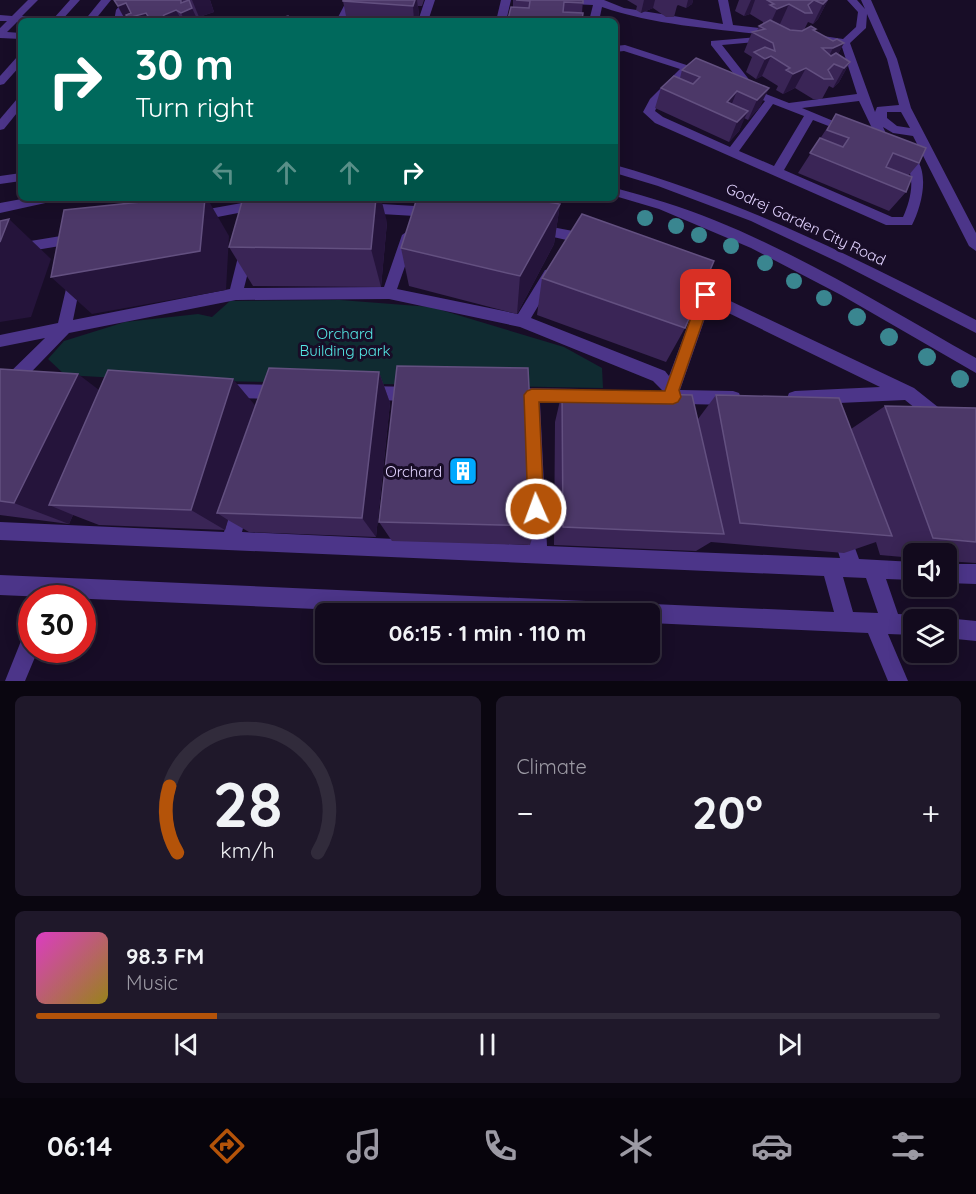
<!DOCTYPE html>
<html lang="en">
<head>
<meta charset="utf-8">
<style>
  body { margin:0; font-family:Quicksand,sans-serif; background:#1f182a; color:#f1f3f6; height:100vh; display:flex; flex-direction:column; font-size:22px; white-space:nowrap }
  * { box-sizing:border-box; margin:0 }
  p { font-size:20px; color:#9c9aa4 }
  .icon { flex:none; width:33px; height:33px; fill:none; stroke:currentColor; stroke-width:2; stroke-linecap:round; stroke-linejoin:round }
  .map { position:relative; height:681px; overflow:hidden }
  .drawer { display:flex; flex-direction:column; gap:15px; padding:15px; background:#0a0610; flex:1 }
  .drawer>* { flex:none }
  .guide { position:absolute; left:18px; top:18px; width:600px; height:183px; border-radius:9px; box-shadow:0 3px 15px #0003,0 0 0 2px #312b3b; background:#00695c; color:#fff; overflow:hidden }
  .buttons { position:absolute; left:903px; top:543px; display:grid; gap:12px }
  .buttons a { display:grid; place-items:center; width:54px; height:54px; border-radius:9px; background:#120a1d; box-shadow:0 3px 15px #0003,0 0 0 2px #312b3b; font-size:30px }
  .speed { position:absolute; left:18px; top:585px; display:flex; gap:12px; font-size:30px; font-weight:700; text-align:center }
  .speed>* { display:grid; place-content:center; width:78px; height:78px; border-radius:50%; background:#120a1d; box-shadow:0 3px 15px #0003,0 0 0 2px #312b3b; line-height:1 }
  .speed .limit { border:9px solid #d22; background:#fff; color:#111 }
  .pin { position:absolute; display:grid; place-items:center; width:51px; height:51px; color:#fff; margin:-26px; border-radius:12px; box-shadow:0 3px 9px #0006 }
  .me { position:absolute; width:66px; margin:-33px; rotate:358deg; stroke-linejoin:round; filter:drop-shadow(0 0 4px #0008) }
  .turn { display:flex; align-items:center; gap:21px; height:126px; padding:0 18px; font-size:27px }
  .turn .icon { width:78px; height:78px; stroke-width:2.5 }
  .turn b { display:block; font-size:42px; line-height:51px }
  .lanes { display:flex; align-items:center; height:57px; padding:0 18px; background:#0003; justify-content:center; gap:30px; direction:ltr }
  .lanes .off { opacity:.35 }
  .big { font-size:45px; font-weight:800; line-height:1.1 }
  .drawer .tile { flex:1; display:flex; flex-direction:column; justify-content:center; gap:9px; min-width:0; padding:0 21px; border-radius:9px; background:#1f182a }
  .drawer .dial { align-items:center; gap:0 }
  .dial svg { height:156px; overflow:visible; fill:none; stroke:#312b3b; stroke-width:7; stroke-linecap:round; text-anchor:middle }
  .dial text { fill:#f1f3f6; stroke:none }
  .song { display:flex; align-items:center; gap:18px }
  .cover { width:72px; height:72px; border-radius:9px; background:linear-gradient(135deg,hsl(310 70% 55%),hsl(50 70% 35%)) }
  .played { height:6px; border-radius:3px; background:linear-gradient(90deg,#b45309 20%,#312b3b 20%) }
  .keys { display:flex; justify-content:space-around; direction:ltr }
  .heat { display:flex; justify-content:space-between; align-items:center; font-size:33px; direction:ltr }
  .drawer .tiles { flex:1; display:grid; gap:15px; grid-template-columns:1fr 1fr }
  .tile:last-child { grid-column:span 2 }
  .trip { position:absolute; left:315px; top:603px; width:345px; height:60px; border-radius:9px; background:#120a1d; box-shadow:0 3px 15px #0003,0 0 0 2px #312b3b; font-weight:800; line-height:60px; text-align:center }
  .tab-bar { display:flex; height:96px; justify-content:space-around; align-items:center; background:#07040c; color:#9c9aa4 }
  .tab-bar .icon { width:42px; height:42px }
  .tab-bar .active { color:#b45309 }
  .tab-bar b { font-size:27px; color:#f1f3f6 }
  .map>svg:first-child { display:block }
  .green { fill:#102b31 }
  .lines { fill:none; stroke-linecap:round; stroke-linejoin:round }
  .minor { fill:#4c3589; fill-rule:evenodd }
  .tree { fill:#3a8690 }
  .wall { fill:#3a2556 }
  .shaded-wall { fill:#25143b }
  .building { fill:#4c3868; stroke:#635080; stroke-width:1.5 }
  .route { fill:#b45309; stroke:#753606; stroke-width:1.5 }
  .labels { text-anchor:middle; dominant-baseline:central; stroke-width:6; stroke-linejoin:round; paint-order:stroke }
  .street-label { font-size:15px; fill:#e2d3ff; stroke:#180d27 }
  .park-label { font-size:15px; fill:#55e9e6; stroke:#180d27 }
  .poi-label { font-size:15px; fill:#e2d3ff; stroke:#180d27; text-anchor:end }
</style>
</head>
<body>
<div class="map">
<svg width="976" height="681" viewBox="0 0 976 681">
  <rect width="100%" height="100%" fill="#180d27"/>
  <polygon class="green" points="340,300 431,307 564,347 602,368 603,388 153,380 65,375 48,359 64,341 125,322 198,314 212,317 230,301"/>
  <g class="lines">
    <g class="minor">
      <polygon points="28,0 38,0 22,16 54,18 70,0 80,0 61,21 17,22 7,32 21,33 21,39 0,38 0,28 7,21 0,21 0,15 12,16"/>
      <polygon points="101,0 111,0 94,21 84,21"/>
      <polygon points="124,0 134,0 126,10 124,21 114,21 116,10"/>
      <polygon points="347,0 357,0 346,21 336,21"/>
      <polygon points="425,0 435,0 428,21 418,21"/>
      <polygon points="501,0 511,0 506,21 496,21"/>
      <path d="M543 0H604L624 8 723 24 718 0H728L733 25 776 30 781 33 776 36C719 29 657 26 602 7L599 21H589L593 5 548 3Z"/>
      <path d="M847 0H857L865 9 861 0H871L897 59 911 108 976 233V251L969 246 913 136 893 133 883 127 891 144 885 148 881 147 859 101 802 108 855 130 849 134 813 120 784 170 892 217H903C910 202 916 179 906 164 904 160 899 157 896 153L902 149C934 159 923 204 912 225H886L655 123 643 112 650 99 680 69 624 51 615 52V46L625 45 708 72V76L689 72 659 102 655 111 663 117 730 147 765 101 742 92 741 90 744 87 711 45V41L769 36 771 38 766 41 722 45 758 91 789 103 857 94 841 44 818 39 823 36 843 39 856 27 858 12ZM867 14 887 59 899 105 877 107 875 112 850 43 866 28ZM773 104 804 116 774 166 739 151ZM887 112H901L910 128 897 126 887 118Z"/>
      <polygon points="21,56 21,65 4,84 0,85 0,76 17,57"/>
      <polygon points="21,98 21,108 4,129 0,130 0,119 17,99"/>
      <path d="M615 165C742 201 859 259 976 320V333L840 263 751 221 658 186 615 173Z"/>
      <polygon points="21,173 21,181 0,184 0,176"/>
      <path d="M615 188C649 197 682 207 714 220 806 257 890 310 976 358V373L841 295 751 248 659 209 615 196Z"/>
      <polygon points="27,198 56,198 50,202 0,213 0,203"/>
      <polygon points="259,200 265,205 263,208 197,221 191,216 197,211"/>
      <polygon points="364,203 432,207 438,212 432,217 364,213 358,208"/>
      <polygon points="536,224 573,231 593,238 595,242 588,247 571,241 531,232 529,229 531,226"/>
      <polygon points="409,230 416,235 397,289 518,314 545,270 550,269 557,274 531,318 665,371 669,376 698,298 679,289 677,285 679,281 684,279 914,388 948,415 950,420 948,425 942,428 936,425 905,400 795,405 789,403 787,398 789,393 795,391 880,387 710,304 680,390 733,391 739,393 741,398 739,403 733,405 683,404 681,410 675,412 669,410 665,393 653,381 520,327 389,299 236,300 69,333 11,393 6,401 0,403 0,382 45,338 0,347 0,335 58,323 70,272 75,271 82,276 73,320 230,289 240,249 247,244 254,249 244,288 384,287 402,235"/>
      <polygon points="79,233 84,234 86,238 84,242 0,256 0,246"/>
      <polygon points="223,384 280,385 286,387 288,392 286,397 280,399 223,398 217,396 215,391 217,386"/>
      <polygon points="367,386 415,387 421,389 423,394 421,399 415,401 367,400 361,398 359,393 361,388"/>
      <path d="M511 388 580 389 586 391 588 396 586 401 580 403H540L547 546 840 558 833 535 836 529 842 526 848 529 859 559 914 562V580L886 579 898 614 914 615 922 620H914V635L888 634 908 681H888L868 633 650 623V614H428L0 595V575L834 612 824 576 0 540V522L224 532 234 498 240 495 246 498 249 504 242 532 528 545 524 402 505 400 503 395 505 390ZM843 577 866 578 878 613 853 612Z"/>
      <polygon points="946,564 976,564 976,584 946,583"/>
      <polygon points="946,618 976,621 976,641 946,638 946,620 942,620"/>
      <polygon points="32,628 32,650 38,650 25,681 5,681 25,631"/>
    </g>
  </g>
  <g class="tree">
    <circle cx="645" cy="218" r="8"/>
    <circle cx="676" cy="226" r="8"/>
    <circle cx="699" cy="235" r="8"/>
    <circle cx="731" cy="246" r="8"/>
    <circle cx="765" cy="263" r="8"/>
    <circle cx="794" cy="281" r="8"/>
    <circle cx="824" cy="298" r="8"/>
    <circle cx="857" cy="317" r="9"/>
    <circle cx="889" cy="337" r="9"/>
    <circle cx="927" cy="357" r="9"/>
    <circle cx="960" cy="379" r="9"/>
  </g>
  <g class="wall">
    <polygon points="114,0 210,0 214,12 199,17 196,17 198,21 126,21"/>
    <polygon points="343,0 424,0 422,6 418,6 419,16 417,21 347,21 343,1"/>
    <polygon points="513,0 583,0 582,13 582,21 508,21 511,7 513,7"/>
    <polygon points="627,0 693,0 692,4 686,8 678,5 677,6 674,17 666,17 653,8 641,13 636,10 637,6"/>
    <polygon points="739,0 828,0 818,19 813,24 808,22 804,30 816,29 815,31 833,41 844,43 838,54 850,62 839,82 833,88 829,86 822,99 813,99 795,88 783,94 776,90 778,86 762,76 756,79 746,72 752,57 744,52 752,32 757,31 759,26 763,24 763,22 750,14 744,16 735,11"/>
    <polygon points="682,70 769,88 759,108 748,120 744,118 739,131 729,142 655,108 661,88 680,78"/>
    <polygon points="836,114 919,163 908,176 906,192 889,211 798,173"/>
    <polygon points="560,204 554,244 517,314 409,286 401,248"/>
    <polygon points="387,222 381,287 253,286 229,247"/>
    <polygon points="542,278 685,328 666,362 537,315"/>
    <polygon points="0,369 99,391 256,405 379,372 390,403 376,537 249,532 228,520 225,530 99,525 73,515 69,524 0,515"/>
    <polygon points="562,392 698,419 716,395 851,429 885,406 976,408 976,563 946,561 946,554 914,554 914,558 880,555 876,542 844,553 711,542 696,551 554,545 555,422"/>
    <polygon points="379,522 536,526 530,545 392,541"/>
  </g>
  <g class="shaded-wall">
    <polygon points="181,0 182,0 187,11 192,8 198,21 185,21 181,13"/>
    <polygon points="192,0 210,0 214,12 199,17"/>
    <polygon points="415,0 417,0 419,16 417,21 414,21 413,6"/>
    <polygon points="644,0 655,0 653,8 641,13"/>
    <polygon points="688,0 693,0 692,4 686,8"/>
    <polygon points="751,0 755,0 750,14 744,16"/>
    <polygon points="828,0 818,19 813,24 823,4"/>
    <polygon points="126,3 146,13 150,21 129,21 126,15 129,21 126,21 118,6"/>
    <polygon points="789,4 780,24 768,29 777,9"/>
    <polygon points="176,10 182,21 160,21 164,15"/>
    <polygon points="844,43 833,63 823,68 833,48"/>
    <polygon points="771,56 762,76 756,79 765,59"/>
    <polygon points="850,62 839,82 833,88 844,68"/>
    <polygon points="806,68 795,88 783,94 793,74"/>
    <polygon points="769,88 759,108 748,120 757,100"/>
    <polygon points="737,91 729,111 727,102"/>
    <polygon points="748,111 739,131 729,142 737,122"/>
    <polygon points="205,198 207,198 229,236 226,290 92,314 51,277"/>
    <polygon points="376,198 381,198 387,222 381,287 371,249"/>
    <polygon points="560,204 554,244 517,314 520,276"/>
    <polygon points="9,219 51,259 31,317 0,322 0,242"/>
    <polygon points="379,372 390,403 376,537 362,518"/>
    <polygon points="78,374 120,406 49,505 73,515 69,524 14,503"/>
    <polygon points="233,379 259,410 217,513 228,520 225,530 191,510"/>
  </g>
  <g class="building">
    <polygon points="114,0 181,0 181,3 189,0 192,8 181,13 176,10 164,15 160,21 151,21 146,13 128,18 126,15 131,13 126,3 118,6"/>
    <polygon points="343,0 415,0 413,6 343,1"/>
    <polygon points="516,0 583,0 583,3 564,2 563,12 583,13 582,21 538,21 508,19 511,7 529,8 530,1"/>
    <polygon points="767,0 827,0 823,4 814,0 808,5 812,13 805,13 789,4 777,9 770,5 774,4"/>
    <polygon points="288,16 292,21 270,21"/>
    <polygon points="770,20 790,30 802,31 811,26 816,29 813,30 833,41 837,39 844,43 833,48 822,48 831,56 836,53 850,62 844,68 834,64 828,70 833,79 824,79 806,68 793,74 786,70 790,68 771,56 765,59 754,52 765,47 775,51 773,43 752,32 765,29 759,26"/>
    <polygon points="696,58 769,88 757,100 737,91 727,102 748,111 737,122 661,88 674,76 693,84 700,77 682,70"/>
    <polygon points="836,114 926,148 919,163 893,153 886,167 912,177 906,192 810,153 820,138 843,147 849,138 827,130"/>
    <polygon points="179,198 205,198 200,251 51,277 64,210"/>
    <polygon points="243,198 376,198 371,249 229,247"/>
    <polygon points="417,198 523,198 560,204 520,276 401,248"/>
    <polygon points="582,214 714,261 685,328 542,278"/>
    <polygon points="9,219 0,242 0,221"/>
    <polygon points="397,366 528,368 536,526 379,522"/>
    <polygon points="269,368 379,372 362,518 217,513"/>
    <polygon points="0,369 78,374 14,503 0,501"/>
    <polygon points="108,370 233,379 191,510 49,505"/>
    <polygon points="562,392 692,395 724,534 563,527"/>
    <polygon points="716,395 839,398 892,536 740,523"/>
    <polygon points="885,406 976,408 976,542 933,538"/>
  </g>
  <polygon class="route" points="706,290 712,295 679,390 681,397 678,402 673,404 539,402 544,509 542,514 536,517 530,514 528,509 524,395 527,391 532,389 665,391 699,295"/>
  <defs>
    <g id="building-square" transform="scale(1.5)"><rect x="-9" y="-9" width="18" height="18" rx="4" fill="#00a9fe" stroke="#180d27"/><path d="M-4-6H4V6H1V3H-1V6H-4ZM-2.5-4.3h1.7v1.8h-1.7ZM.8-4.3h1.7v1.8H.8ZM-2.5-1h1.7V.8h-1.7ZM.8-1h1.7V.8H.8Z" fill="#fff"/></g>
  </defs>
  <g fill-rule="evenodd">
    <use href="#building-square" x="463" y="471"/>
  </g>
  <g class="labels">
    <g class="street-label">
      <text transform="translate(806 224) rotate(25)">Godrej Garden City Road</text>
    </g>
    <g class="park-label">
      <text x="345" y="333">Orchard<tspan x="345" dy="17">Building park</tspan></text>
    </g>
    <g class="poi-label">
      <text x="442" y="471">Orchard</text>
    </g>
  </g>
</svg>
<div class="buttons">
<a><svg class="icon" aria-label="sound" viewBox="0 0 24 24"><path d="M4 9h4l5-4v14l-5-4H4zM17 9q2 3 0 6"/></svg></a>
<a><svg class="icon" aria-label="layers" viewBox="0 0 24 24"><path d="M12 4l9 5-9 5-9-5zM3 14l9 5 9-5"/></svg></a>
</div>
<div class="speed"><div class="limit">30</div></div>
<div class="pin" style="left:706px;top:295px;background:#d93025"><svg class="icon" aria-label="arrive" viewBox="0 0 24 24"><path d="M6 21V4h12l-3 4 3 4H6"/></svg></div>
<svg class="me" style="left:536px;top:509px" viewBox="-20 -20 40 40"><circle r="17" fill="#b45309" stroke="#fff" stroke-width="3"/><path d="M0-11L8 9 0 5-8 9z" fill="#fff"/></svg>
<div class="trip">06:15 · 1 min · 110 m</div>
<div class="guide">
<div class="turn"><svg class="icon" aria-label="right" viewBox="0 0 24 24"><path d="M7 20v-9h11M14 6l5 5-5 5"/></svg><div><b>30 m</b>Turn right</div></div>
<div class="lanes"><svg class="icon off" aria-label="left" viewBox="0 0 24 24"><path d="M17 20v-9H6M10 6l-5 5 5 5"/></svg><svg class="icon off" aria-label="ahead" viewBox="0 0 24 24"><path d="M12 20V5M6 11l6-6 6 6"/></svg><svg class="icon off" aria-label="ahead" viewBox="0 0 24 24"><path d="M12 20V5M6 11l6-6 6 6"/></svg><svg class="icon" aria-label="right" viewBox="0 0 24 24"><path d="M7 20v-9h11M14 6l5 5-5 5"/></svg></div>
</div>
</div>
<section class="drawer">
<div class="tiles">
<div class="tile dial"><svg viewBox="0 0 100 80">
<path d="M14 69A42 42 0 1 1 86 69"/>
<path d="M14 69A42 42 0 0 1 10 35" stroke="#b45309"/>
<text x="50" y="56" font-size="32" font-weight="700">28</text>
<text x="50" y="72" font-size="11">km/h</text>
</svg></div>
<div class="tile"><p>Climate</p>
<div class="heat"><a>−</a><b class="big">20°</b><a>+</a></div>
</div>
<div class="tile">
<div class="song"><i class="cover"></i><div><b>98.3 FM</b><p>Music</p></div></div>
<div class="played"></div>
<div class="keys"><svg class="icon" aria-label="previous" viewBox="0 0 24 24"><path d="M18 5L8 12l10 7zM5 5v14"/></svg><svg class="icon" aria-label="pause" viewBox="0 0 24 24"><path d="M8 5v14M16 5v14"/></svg><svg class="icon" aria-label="next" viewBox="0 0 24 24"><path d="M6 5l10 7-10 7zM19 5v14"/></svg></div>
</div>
</div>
</section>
<nav class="tab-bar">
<b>06:14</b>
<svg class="icon active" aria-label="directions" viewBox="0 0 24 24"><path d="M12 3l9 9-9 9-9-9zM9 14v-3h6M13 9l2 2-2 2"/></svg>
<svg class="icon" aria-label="music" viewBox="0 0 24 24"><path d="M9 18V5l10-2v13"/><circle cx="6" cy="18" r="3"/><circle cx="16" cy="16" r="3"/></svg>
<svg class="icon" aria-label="phone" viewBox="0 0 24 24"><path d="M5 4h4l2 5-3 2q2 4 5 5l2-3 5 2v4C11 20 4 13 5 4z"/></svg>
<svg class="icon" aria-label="climate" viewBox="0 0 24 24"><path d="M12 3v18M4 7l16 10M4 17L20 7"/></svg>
<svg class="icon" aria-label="car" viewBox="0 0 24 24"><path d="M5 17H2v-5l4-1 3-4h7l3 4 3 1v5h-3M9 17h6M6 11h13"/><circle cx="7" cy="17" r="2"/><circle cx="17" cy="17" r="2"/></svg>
<svg class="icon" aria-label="filters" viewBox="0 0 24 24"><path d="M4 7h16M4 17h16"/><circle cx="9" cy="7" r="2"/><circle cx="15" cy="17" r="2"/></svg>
</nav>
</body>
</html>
